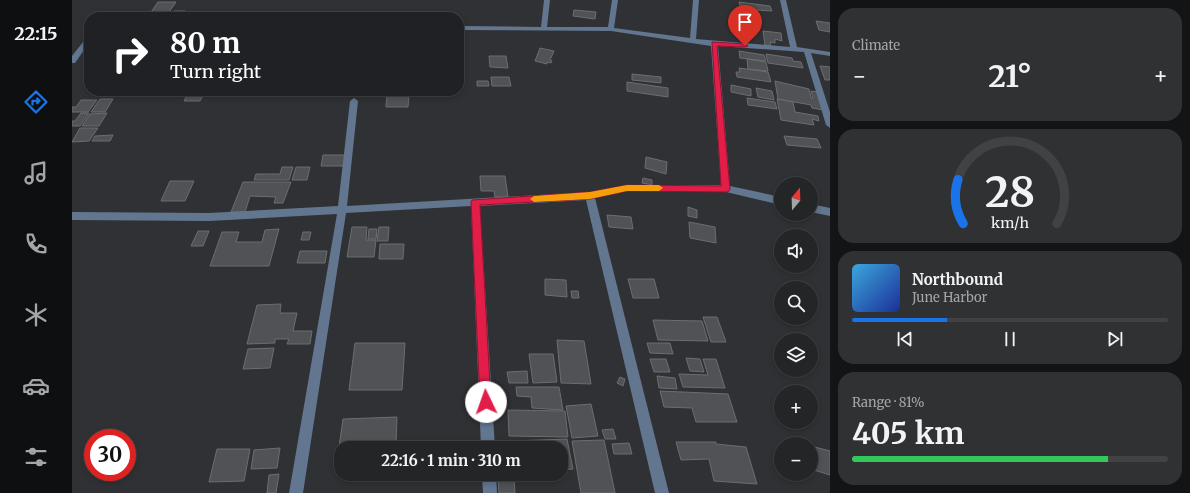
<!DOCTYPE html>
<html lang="en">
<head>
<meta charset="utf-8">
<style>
  body { margin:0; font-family:Merriweather,serif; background:#2f3133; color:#f1f3f6; height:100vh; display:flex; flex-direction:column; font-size:15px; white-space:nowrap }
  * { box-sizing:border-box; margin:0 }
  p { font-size:13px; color:#a3a5a7 }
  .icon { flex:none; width:22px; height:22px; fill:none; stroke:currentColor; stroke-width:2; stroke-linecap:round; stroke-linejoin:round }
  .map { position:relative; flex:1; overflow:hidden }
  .sheet { display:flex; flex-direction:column; gap:8px; padding:8px; background:#131415; width:360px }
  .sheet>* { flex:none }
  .banner { position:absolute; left:12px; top:12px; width:380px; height:84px; border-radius:16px; box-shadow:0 2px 6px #0003,0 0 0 1px #404244; background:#202124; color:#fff; overflow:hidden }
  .needle { width:26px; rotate:19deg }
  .fabs { position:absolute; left:702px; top:177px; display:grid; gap:8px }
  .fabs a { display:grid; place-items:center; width:44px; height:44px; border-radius:50%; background:#232527; box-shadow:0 2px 6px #0003,0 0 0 1px #404244; font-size:20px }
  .speed { position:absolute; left:12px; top:429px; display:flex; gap:8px; font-size:20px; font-weight:700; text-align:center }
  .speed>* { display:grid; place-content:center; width:52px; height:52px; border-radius:50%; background:#232527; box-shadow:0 2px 6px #0003,0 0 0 1px #404244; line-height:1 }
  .speed .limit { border:6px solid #d22; background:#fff; color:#111 }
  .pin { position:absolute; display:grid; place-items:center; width:34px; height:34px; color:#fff; margin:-41px -17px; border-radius:50% 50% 50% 0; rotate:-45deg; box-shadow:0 0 4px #0007 }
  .pin .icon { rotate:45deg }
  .me { position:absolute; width:44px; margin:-22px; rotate:357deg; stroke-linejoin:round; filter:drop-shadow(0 0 3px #0008) }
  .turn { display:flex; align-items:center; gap:14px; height:84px; padding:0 20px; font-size:18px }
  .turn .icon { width:52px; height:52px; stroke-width:2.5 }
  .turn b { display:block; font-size:28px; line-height:34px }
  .big { font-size:30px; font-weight:700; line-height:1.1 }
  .sheet .widget { flex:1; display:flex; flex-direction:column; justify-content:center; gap:6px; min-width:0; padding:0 14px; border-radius:16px; background:#2f3133 }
  .sheet .dial { align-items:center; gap:0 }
  .dial svg { height:104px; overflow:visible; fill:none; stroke:#404244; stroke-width:7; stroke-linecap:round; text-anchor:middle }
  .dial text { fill:#f1f3f6; stroke:none }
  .song { display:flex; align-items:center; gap:12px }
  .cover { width:48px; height:48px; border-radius:6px; background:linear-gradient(135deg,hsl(200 70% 55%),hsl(230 70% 35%)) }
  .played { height:4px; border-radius:2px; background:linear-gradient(90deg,#1a73e8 30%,#404244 30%) }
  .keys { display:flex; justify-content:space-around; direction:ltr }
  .heat { display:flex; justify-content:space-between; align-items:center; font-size:22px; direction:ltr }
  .charge { height:6px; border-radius:3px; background:linear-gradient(90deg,#34c759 81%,#404244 0) }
  .trip { position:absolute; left:262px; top:441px; width:234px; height:40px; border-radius:16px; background:#232527; box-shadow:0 2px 6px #0003,0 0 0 1px #404244; font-weight:700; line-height:40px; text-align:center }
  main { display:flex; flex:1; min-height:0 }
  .tab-bar { display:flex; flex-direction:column; width:72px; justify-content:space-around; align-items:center; background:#0e0f10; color:#a3a5a7 }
  .tab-bar .icon { width:28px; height:28px }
  .tab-bar .active { color:#1a73e8 }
  .tab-bar b { font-size:18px; color:#f1f3f6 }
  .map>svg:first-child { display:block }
  .building { fill:#505255; stroke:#6b6e71 }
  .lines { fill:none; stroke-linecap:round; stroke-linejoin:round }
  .minor { fill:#627690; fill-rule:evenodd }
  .route { fill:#e11d48; stroke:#92132f }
  .slow { fill:#f59e0b }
</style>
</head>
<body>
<main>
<nav class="tab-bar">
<b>22:15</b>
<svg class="icon active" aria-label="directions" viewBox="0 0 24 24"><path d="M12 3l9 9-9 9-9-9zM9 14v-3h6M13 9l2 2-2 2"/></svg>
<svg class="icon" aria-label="music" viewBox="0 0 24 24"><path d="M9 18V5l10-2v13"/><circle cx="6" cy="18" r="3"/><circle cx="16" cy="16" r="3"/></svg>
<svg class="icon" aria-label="phone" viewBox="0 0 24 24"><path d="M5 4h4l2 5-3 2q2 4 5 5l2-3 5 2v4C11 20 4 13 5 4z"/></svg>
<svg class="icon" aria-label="climate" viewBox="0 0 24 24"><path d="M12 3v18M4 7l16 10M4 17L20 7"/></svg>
<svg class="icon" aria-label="car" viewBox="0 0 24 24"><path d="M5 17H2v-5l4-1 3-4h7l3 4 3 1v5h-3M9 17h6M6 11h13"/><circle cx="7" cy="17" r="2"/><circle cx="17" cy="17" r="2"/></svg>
<svg class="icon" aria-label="filters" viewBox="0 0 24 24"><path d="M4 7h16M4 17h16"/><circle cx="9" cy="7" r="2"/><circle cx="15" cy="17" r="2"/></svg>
</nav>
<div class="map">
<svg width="758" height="493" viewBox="0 0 758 493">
  <rect width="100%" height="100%" fill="#2f3134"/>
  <g class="building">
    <polygon points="86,2 104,2 95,15 77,15"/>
    <polygon points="667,2 698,6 700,11 669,9"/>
    <polygon points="502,10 524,12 523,19 501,16"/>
    <polygon points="102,11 113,11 111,15 99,15"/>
    <polygon points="136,14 168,14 167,17 134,17"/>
    <polygon points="173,14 203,14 202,17 171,17"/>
    <polygon points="744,21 758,23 758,32 747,30"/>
    <polygon points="691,31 709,33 710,41 703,39 703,43 698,42 699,46 693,45"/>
    <polygon points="468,48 482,51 478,60 480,61 479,63 475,62 475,64 463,61"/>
    <polygon points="667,51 692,55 694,61 668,58"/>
    <polygon points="694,54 720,58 721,61 729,62 731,68 696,63"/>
    <polygon points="417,56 434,56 436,68 418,67"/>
    <polygon points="675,59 694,62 696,71 676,69"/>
    <polygon points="748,66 758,67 758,80 753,80"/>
    <polygon points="667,68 696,72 699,82 665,77 664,72 668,72"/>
    <polygon points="560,74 589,77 589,83 560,80"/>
    <polygon points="419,77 437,77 439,86 420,86"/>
    <polygon points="405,81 416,81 417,86 405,86"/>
    <polygon points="703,81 737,89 739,98 741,98 739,91 746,92 751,110 740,108 739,105 706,99"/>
    <polygon points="555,82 596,88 596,97 555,91"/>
    <polygon points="659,85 679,89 679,96 659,92"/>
    <polygon points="684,88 700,91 702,100 686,97"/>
    <polygon points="117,91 133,91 128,101 112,101"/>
    <polygon points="315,95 337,95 336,107 314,107"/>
    <polygon points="675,98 703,102 705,109 676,105"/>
    <polygon points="28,99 41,99 33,112 19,112"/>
    <polygon points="705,99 721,102 723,112 746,116 747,121 740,119 742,125 709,120"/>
    <polygon points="9,100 25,100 16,112 0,112 0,107 4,107"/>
    <polygon points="9,113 17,113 8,126 0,126 0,121 3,121"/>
    <polygon points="35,113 27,126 10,126 18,114"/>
    <polygon points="8,128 26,128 17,141 0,142"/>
    <polygon points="41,135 38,141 20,141 23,136"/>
    <polygon points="712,136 745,139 749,148 715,145"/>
    <polygon points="251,155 273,155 271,166 249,166"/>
    <polygon points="574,157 595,162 594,174 573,168"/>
    <polygon points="210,167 221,167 217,180 182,180 184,174 208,174"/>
    <polygon points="224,167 238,167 235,180 220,180"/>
    <polygon points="408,176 433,176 436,197 423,197 422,191 409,191"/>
    <polygon points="571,178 580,180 580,185 570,183"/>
    <polygon points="98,181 122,181 113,201 89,201"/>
    <polygon points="171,182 219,182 211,203 202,203 204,197 178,196 173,212 159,212"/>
    <polygon points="616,207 625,210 625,218 616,216"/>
    <polygon points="535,215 559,217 561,229 537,227"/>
    <polygon points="617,222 643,227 644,243 618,238"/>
    <polygon points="280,227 295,227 294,240 304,240 302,257 275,257"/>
    <polygon points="307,227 317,227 316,241 305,241"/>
    <polygon points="207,229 197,266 138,266 150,232 167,232 164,242 190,242 193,230"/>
    <polygon points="297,229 305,229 304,239 296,239"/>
    <polygon points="126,231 137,231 131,246 119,246"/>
    <polygon points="231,232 239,232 237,240 229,240"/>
    <polygon points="308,244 332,244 331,259 307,259"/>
    <polygon points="228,251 255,251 253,263 225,263"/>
    <polygon points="473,279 494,280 495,297 473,295"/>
    <polygon points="556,279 582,279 587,298 561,298"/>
    <polygon points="499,291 506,291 507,298 500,298"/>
    <polygon points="209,304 208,313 225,313 221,331 240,331 238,344 215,344 217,339 203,339 203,343 175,344 185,305"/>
    <polygon points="631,317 645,317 654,342 639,342"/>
    <polygon points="581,320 630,321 636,341 586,340"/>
    <polygon points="485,340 512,341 519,384 489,383"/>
    <polygon points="283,343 333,343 330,390 277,390"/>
    <polygon points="575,343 598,343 601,354 578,353"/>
    <polygon points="202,348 198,368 171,369 176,349"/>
    <polygon points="457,354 481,354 485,382 461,383"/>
    <polygon points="614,358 628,359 632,372 618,371"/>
    <polygon points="578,359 594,359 598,372 582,372"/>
    <polygon points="631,359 644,359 653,388 611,387 607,374 636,375"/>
    <polygon points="455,371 456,383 437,383 435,372"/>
    <polygon points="585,376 603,378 605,389 587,388"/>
    <polygon points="548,377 553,379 551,386 545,383"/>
    <polygon points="444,387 487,387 491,410 460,408 459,397 445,396"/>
    <polygon points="588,391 656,394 665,422 624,422 620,408 592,407"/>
    <polygon points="519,404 526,436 500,438 494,406"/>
    <polygon points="436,410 493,411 496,437 437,436"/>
    <polygon points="325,417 324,445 267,447 271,419"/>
    <polygon points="541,429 544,439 533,439 530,430"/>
    <polygon points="495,439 501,469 489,470 489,448 441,448 440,441"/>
    <polygon points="532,440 543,493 509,493 500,441"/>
    <polygon points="604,442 644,442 644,444 674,447 685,484 642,481 637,459 609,460"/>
    <polygon points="557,443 560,454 542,454 540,444"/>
    <polygon points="739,446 758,451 758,475 739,469"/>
    <polygon points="208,448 205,468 179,469 182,450"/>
    <polygon points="145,449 178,449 172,481 137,482"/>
    <polygon points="207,474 204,493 195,493 197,475"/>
    <polygon points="426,479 442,479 443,493 427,493"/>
  </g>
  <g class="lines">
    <g class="minor">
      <polygon points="472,0 478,0 475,27 536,27 540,0 546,0 542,28 618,38 621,0 627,0 624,39 718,47 708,0 714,0 725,47 758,52 758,56 739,53 758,112 758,128 754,125 732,52 646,46 658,186 709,197 709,205 654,192 555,191 523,198 597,493 583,493 514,200 408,206 423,448 409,448 399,206 274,213 231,493 217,493 265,214 137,221 0,220 0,212 137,213 266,206 278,101 282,98 286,101 275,206 518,192 555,185 649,185 639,46 539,31 387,30 387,26 469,27"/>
      <polygon points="17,36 17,43 3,63 0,63 0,56 15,37"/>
      <polygon points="739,204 758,208 758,216 739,212"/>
      <polygon points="410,474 424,474 425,493 411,493"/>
    </g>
  </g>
  <polygon class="route" points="640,42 673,44 676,46 673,47 645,46 658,189 656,192 555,191 518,199 408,205 419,402 418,406 414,408 410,406 408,402 399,202 400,200 518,192 555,185 649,186"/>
  <polygon class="slow" points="555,185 587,185 591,188 587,191 555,191 518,199 462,202 458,199 462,196 518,192"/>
</svg>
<div class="fabs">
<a><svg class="needle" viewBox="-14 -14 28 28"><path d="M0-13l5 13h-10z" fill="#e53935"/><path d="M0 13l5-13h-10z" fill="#a3a5a7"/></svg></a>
<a><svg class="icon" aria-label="sound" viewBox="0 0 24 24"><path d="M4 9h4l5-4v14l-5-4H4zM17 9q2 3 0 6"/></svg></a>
<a><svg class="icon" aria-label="search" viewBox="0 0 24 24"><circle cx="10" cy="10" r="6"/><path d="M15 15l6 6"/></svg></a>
<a><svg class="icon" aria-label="layers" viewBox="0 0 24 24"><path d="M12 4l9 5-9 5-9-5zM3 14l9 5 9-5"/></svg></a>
<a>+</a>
<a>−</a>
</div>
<div class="speed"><div class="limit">30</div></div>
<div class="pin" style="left:673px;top:46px;background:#d93025"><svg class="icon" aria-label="arrive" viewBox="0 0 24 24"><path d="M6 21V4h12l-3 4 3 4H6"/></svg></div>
<svg class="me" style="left:414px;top:402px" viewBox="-20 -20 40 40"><circle r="19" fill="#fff"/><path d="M0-13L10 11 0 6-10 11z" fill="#e11d48"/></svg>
<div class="trip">22:16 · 1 min · 310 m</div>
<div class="banner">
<div class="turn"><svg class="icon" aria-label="right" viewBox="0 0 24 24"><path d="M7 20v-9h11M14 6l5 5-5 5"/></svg><div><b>80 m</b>Turn right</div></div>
</div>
</div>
<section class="sheet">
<div class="widget"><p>Climate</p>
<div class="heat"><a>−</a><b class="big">21°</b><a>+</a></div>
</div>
<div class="widget dial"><svg viewBox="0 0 100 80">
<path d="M14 69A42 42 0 1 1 86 69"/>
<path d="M14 69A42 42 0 0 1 10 35" stroke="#1a73e8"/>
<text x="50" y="56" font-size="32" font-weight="700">28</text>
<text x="50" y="72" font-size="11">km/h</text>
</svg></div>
<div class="widget">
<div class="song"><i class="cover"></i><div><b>Northbound</b><p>June Harbor</p></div></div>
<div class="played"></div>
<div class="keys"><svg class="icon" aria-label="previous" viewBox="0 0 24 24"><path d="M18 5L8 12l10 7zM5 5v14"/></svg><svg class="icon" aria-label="pause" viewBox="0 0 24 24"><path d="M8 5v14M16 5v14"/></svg><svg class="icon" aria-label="next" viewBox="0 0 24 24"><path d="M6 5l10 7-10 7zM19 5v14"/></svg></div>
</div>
<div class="widget"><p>Range · 81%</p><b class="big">405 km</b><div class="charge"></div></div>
</section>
</main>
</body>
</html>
